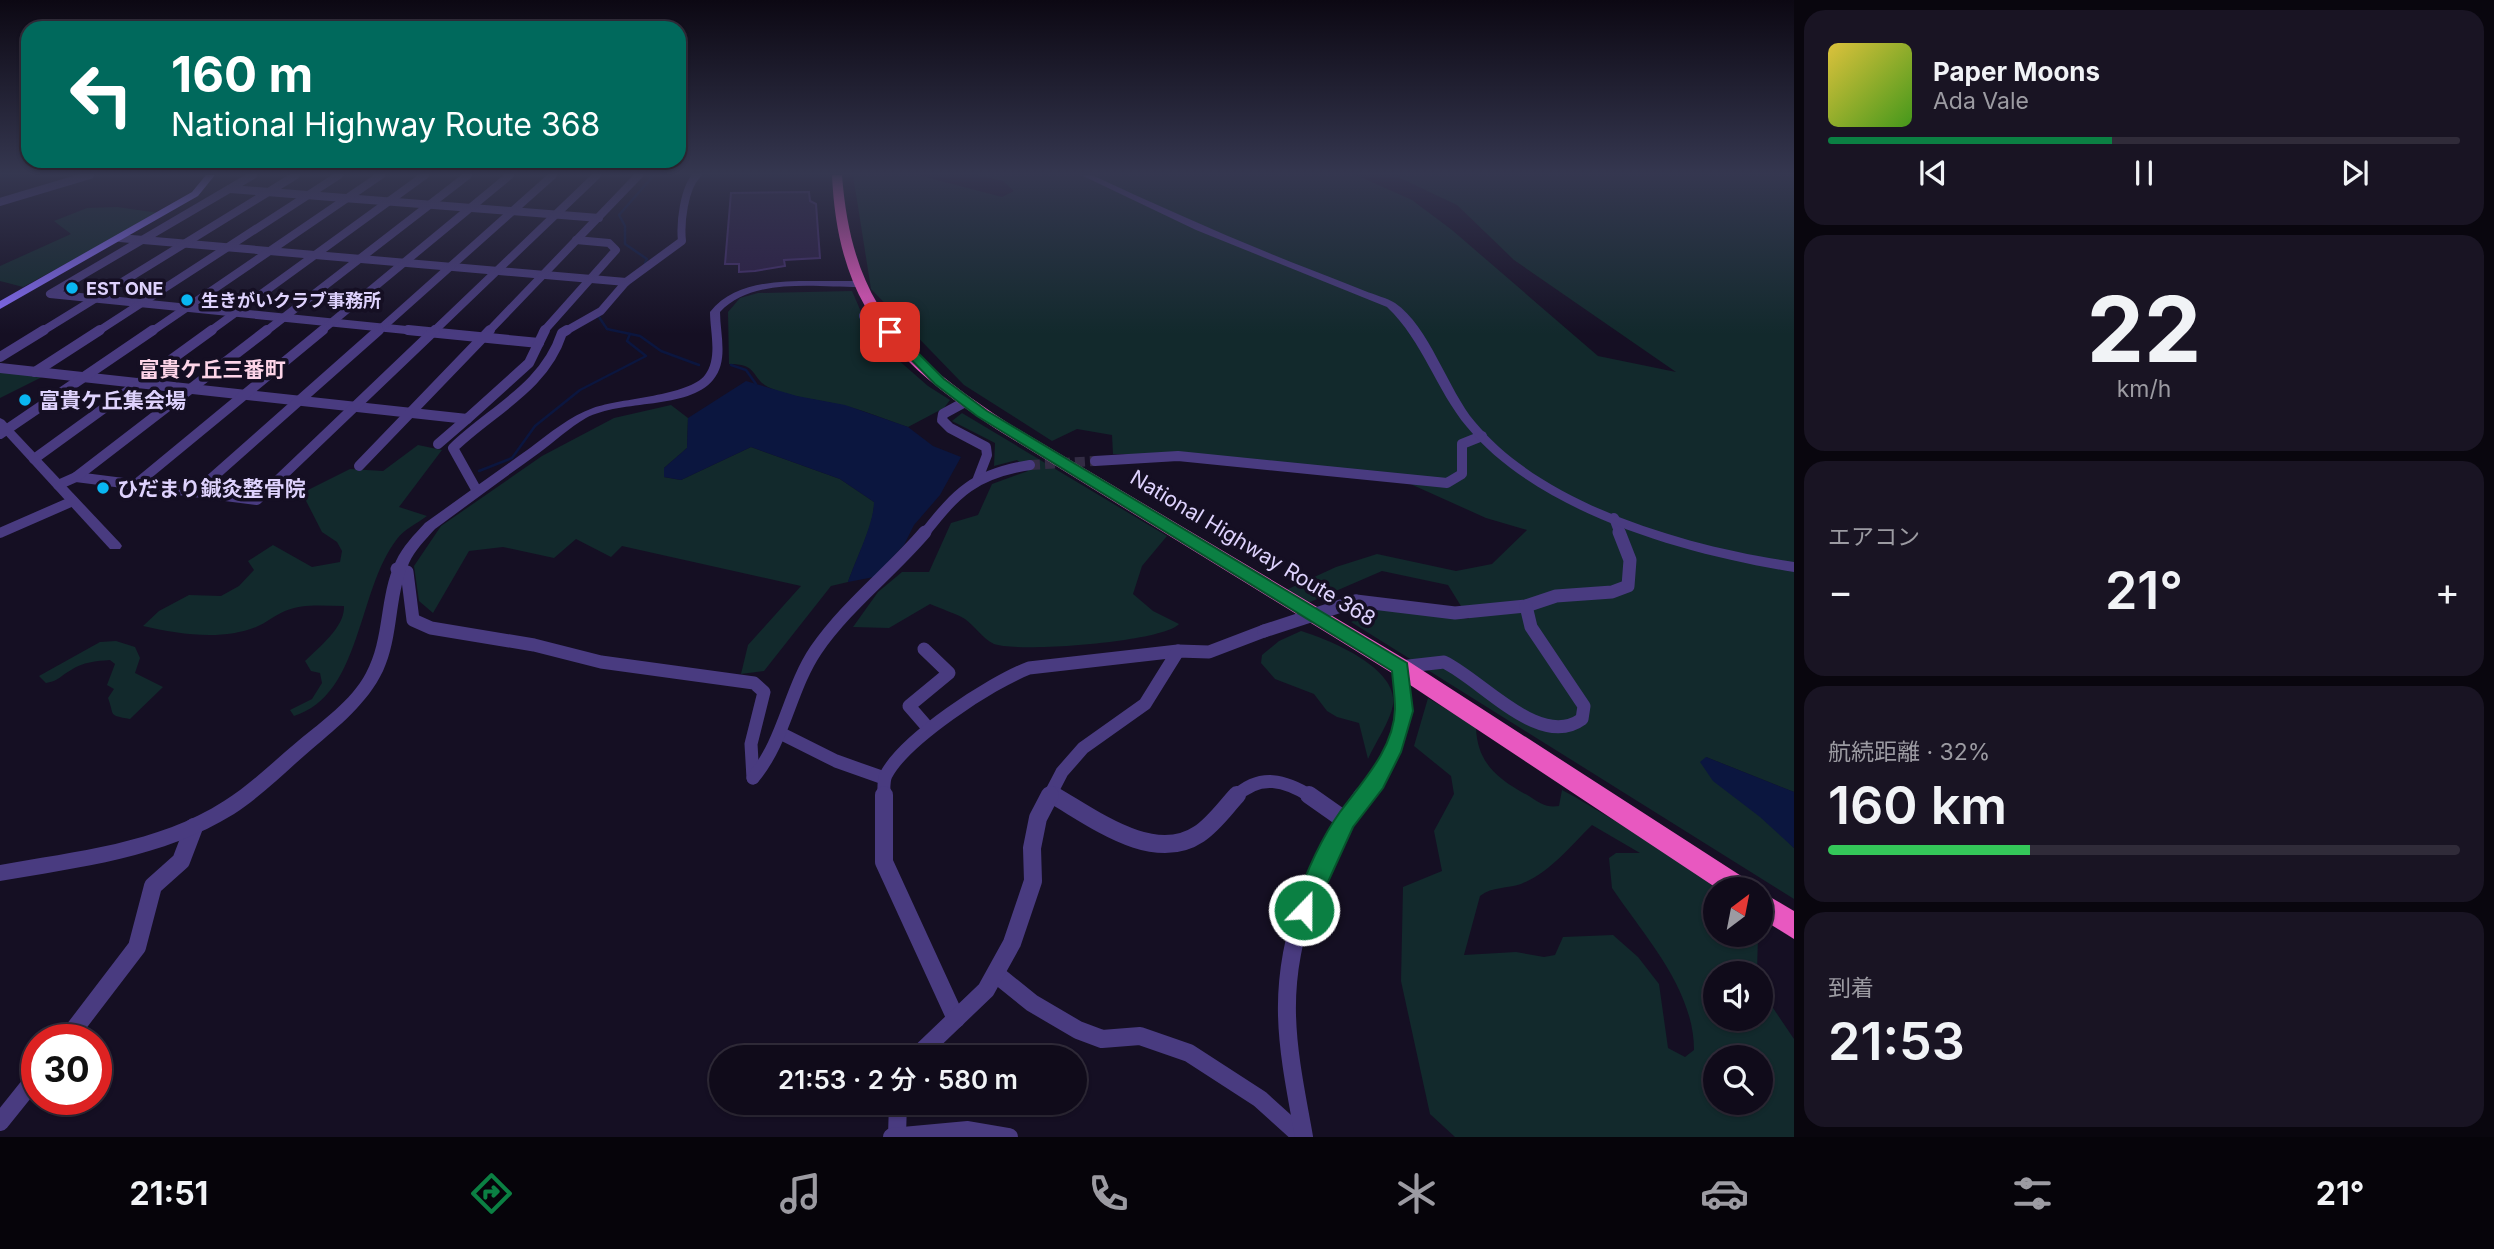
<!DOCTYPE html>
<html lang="ja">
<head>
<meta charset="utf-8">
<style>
  body { margin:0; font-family:Inter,"Noto Sans JP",sans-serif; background:#191423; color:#f1f3f6; height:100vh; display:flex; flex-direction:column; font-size:26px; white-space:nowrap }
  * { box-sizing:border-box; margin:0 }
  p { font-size:23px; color:#9c9ba2 }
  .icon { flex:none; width:38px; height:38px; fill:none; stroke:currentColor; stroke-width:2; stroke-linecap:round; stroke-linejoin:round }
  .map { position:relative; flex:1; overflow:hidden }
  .panel { display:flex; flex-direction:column; gap:10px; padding:10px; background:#09060e; width:700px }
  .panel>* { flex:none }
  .guide { position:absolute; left:21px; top:21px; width:665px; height:147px; border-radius:21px; box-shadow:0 2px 5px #0004,0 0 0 2px #302b39; background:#00695c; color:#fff; overflow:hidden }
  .needle { width:46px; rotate:32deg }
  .buttons { position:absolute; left:1703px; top:877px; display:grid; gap:14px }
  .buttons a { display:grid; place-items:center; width:70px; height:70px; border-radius:50%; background:#100b1a; box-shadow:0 2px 5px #0004,0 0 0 2px #302b39; font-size:35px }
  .speed { position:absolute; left:21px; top:1024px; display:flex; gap:14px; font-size:35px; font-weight:700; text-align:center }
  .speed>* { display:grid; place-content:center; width:91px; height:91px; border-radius:50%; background:#100b1a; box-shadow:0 2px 5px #0004,0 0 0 2px #302b39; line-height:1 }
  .speed .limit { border:10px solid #d22; background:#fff; color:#111 }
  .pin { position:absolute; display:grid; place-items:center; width:60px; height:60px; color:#fff; margin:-30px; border-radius:14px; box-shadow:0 4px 10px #0006 }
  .me { position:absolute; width:77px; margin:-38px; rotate:22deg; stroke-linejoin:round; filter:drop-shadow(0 0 5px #0008) }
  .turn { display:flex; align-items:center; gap:24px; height:147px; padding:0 35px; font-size:32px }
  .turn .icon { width:91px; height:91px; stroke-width:2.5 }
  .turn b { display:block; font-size:49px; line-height:60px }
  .big { font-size:52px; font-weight:600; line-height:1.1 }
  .panel .widget { flex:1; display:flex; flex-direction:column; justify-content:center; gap:10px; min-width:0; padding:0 24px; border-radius:21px; background:#191423 }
  .panel .dial { align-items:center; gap:0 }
  .dial b { font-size:91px; line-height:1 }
  .song { display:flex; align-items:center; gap:21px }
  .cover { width:84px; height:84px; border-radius:10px; background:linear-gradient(135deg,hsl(50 70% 55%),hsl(100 70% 35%)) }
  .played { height:7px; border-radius:4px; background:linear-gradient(90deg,#0b8043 45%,#302b39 45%) }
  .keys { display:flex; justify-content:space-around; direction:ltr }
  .heat { display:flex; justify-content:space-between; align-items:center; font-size:38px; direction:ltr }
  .charge { height:10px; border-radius:5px; background:linear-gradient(90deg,#34c759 32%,#302b39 0) }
  .trip { position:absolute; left:709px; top:1045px; width:378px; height:70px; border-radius:35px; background:#100b1a; box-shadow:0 2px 5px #0004,0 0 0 2px #302b39; font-weight:600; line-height:70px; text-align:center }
  .menu { display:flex; height:112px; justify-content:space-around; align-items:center; background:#06040a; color:#9c9ba2 }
  .menu .icon { width:49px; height:49px }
  .menu .on { color:#0b8043 }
  .menu b { font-size:32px; color:#f1f3f6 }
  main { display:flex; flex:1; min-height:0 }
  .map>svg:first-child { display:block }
  .green { fill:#12292c; fill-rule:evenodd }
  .water { fill:#0b163f }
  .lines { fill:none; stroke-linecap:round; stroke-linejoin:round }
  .stream { stroke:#0b163f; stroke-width:2.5 }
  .building { fill:#2a1b43; stroke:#452e6e; stroke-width:2 }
  .minor-tunnel { stroke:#332c44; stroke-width:10; stroke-dasharray:10 5; stroke-linecap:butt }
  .minor-far3 { stroke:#493b80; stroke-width:8 }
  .minor-far2 { stroke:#493b80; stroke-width:10 }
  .minor-far1 { stroke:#493b80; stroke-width:13 }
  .minor { stroke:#493b80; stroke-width:18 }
  .tertiary { fill:#493b80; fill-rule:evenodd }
  .secondary { fill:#876dfa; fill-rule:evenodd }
  .trunk { fill:#e858c0; fill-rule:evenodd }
  .minor-bridge-far1 { stroke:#493b80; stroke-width:8 }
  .minor-bridge { stroke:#493b80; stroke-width:13 }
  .route { fill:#0b8043; stroke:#07532c; stroke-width:2 }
  .poi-dot { fill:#09b6f2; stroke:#150f23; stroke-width:2.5 }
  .labels { text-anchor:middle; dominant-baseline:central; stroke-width:7; stroke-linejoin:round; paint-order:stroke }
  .far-poi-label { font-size:18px; font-weight:bold; fill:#ded2fd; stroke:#150f23; text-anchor:start }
  .far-quarter-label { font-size:21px; font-weight:bold; fill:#fdd4e8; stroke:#150f23 }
  .poi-label { font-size:21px; font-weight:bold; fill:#ded2fd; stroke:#150f23; text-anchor:start }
  .street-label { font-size:21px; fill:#ded2fd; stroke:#150f23 }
</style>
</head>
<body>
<main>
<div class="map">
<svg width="1794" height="1137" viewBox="0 0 1794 1137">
  <rect width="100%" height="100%" fill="#150f23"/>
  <g class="green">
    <polygon points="853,175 918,175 1002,197 1014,191 1003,181 978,175 1356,175 1412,200 1452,230 1598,356 1676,372 1514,260 1457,205 1400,178 1401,175 1794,175 1794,792 1706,757 1794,848 1794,899 1351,622 1382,608 1469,619 1448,585 1382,571 1308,603 1286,590 1336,567 1377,554 1456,571 1492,564 1527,530 1486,518 1386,473 1190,454 1113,454 1112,435 1077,429 1052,441 964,385 871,289"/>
    <polygon points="117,207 159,213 23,287 0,281 0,266 71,234 54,221 87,208"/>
    <path d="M852 291 872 337 928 386 950 400 944 408 908 427C886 420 864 410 841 405 817 399 791 398 768 387 750 377 759 364 729 364L728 312 740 298 758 293Z"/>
    <polygon points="0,371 44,376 0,398"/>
    <path d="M671 405 688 418 687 448 664 468V477L681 480 751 447 840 479 874 502C875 523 856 559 848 582L831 586 764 671 741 674 748 645 801 586 622 546 611 557 576 539 554 558 503 547 469 551 433 613 419 601 414 566 441 526 542 456 614 418Z"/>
    <path d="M962 413 1167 536 1142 566 1133 594 1153 611 1179 624C1163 642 1018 653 994 644 983 639 975 626 965 619 955 613 941 609 930 604L889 628 853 627 878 592 902 572H929L951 523 978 515 992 484 1028 471 1017 460 994 466 995 443 952 421Z"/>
    <path d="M418 445 442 450 399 507 427 516C418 523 404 529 397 539 357 590 362 695 294 716L290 710 312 699 322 683 320 673 311 671 305 661C319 647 345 627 344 606 324 606 304 603 285 611 275 615 266 623 256 627 221 641 179 634 143 626L159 611 189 595 221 596 239 586 254 570 248 561 273 545 312 567 340 562 342 551 337 542 322 532 302 493 350 469 383 471Z"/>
    <path d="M1301 631C1328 639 1399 668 1393 705 1390 722 1375 743 1368 759L1359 723 1337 717 1327 711 1314 694 1275 679 1261 663 1262 655 1279 641Z"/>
    <path d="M116 641 135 647 140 658 135 673 163 687 130 719C107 715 115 716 108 698L114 689 107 685 115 664 110 660C96 661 83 662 71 670 60 676 59 681 46 683L39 676 100 642Z"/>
    <path d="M1428 698 1476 727C1477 764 1499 780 1529 796 1540 803 1546 808 1559 806L1562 790 1575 797 1669 853 1717 889 1715 934 1758 935 1757 973H1715V1018H1760L1761 981 1771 1005 1794 1039V1137H1455L1430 1114 1401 981 1403 887 1442 871 1434 831 1454 794 1451 776 1414 746ZM1592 825 1640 853H1616L1609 858 1612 888C1645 937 1694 989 1694 1050L1685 1057 1668 1048 1659 984 1638 957 1613 935 1563 937 1555 955 1544 957 1516 952 1464 955 1480 896C1493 886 1507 889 1521 884 1551 872 1571 845 1592 825ZM1715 1057H1760V1102H1715Z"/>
  </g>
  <g class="water">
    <path d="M746 381 797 396 845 405 908 427 933 446 961 457 940 495 914 525 904 545 874 577 848 582C856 559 874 523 874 502L840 479 751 447 681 480 664 477V468L687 448 688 418Z"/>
    <polygon points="1706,757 1794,792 1794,848 1760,817 1713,781 1700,762"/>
  </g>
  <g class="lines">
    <g class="stream">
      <polyline points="645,263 647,259 625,244 625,226 619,215 654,175"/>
      <polyline points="597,314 607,329 640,336 661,351 699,365"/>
      <polyline points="731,365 746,370 756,384"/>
      <polyline points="479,471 512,458 535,426 580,390 646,356 627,341 630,334"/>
    </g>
  </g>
  <polygon class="building" points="809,192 810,201 816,204 820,258 784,260 785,266 755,271 739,272 739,264 725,264 731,193"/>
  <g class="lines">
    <polyline class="minor-tunnel" points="1030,465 1095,461"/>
    <g class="minor-far3">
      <polyline points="253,175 50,294 426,332"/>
      <polyline points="230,189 599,218"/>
      <polyline points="0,202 90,175"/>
      <polyline points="120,238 626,282"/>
      <polyline points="41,332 296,175"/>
      <polyline points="97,332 339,175"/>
      <polyline points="151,332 381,175"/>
      <polyline points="209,332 425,175"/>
      <polyline points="265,332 468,175"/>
      <polyline points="320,332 510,175"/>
      <polyline points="377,332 553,175"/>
      <polyline points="433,332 597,175"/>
      <polyline points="488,332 639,175"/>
      <polyline points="543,332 616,250 609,243 576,240"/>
      <path d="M564 332 601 311 626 282 682 241C680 223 684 188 697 175"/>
    </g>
    <g class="minor-far2">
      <polyline points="408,330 539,343"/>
      <polyline points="0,357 44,330"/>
      <polyline points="0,368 467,419 529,363 545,330"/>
      <polyline points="35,372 100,330"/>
      <polyline points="965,402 943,414 942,420 950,428 986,447 987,455 977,481"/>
      <polyline points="0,434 153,330"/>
      <polyline points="438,444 467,419"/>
      <polyline points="34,459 212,330"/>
      <polyline points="1095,461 1178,456 1447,483 1462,474 1462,444 1482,436"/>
      <polyline points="359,466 490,330"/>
      <polyline points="76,477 257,500 435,330"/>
      <polyline points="58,485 76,477 267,330"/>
      <polyline points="135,485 323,330"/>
      <path d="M477 491 453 448C492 410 544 388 562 333L567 330"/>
      <polyline points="196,492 379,330"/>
      <polyline points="1614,518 1620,534"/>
      <polyline points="0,533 73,501"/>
      <path d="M924 534C957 492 974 474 1030 465"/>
    </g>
    <g class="minor-far1">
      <polyline points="397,569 407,572 413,620 431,628 534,645 601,662 754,683 764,692 751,744 753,778"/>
      <polyline points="1356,601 1455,613 1526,606 1556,596 1612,592 1628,586 1630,560 1619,532"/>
      <polyline points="924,649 949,673 909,706 929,729"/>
      <polyline points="782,734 836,761 884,778"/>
      <path d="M753 778C785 740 789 690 816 650 847 605 890 573 925 532"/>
      <polyline points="1050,793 1056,797"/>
      <path d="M884 797C884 790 883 781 886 775 905 739 990 683 1029 668L1178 651 1209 652 1264 631"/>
      <polyline points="1049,797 1062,772 1083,748 1145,704 1178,651"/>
      <path d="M1235 797C1260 773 1285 780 1312 797"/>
      <path d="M1362 797C1399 746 1406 729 1400 667L1444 662C1482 680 1540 750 1582 719L1584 706 1531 627 1526 606"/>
    </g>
    <g class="minor">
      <polyline points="884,795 884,862 956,1019"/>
      <path d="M1053 795C1092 817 1153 865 1199 834 1214 824 1225 808 1237 795"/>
      <polyline points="1309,795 1346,821"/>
      <polyline points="996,974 1032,1003 1078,1030 1102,1039 1140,1036 1189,1053 1260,1099 1302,1137"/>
      <polyline points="66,1040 137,947 153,886 181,861 194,827"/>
      <polyline points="916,1057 986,990 1012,943 1033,881 1032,848 1038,818 1050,795"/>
      <polyline points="0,1122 37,1076"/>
      <polyline points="897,1136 898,1102"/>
      <polyline points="892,1137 968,1130 1009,1137"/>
      <path d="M1304 1137C1297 1097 1288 1056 1287 1015 1285 936 1317 858 1363 795"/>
    </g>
    <g class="tertiary">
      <path d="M1081 175H1092C1158 206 1224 235 1291 262 1316 272 1341 281 1365 291 1375 295 1387 298 1395 303 1429 326 1448 390 1475 422 1544 506 1690 547 1794 562V572C1687 555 1539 514 1467 427 1436 390 1423 341 1387 307L1196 230Z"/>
      <path d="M824 281H859L864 284 859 287C816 287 752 277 720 312 720 334 729 361 713 380 688 410 622 399 586 418 570 427 554 442 539 453 504 478 469 504 435 529 425 540 415 550 409 563 394 597 399 637 383 671 367 704 339 726 312 749 286 771 262 796 234 814 163 858 80 867 0 881V865C76 851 157 844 224 801 251 784 274 761 298 741 322 721 351 701 366 673 385 638 379 596 396 561 403 546 414 535 425 523 460 498 495 473 530 448 550 433 570 416 593 408 621 398 689 396 705 375 718 358 710 331 710 312 736 279 785 281 824 281Z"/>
      <polygon points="0,418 4,420 120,543 122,546 120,549 110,549 0,429"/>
    </g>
    <polygon class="secondary" points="206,175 215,175 198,196 0,309 0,301 192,192"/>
    <g class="trunk">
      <path d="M832 175H842C852 305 903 354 1008 423L1408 661 1749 881 1753 889H1718L1392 673 996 429C891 359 838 306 832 175Z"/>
      <polygon points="1760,891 1794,911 1794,939 1760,918"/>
    </g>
    <polyline class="minor-bridge-far1" points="863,316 903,309"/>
    <polyline class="minor-bridge" points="1264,631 1356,601"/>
  </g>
  <linearGradient id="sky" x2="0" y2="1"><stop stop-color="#0c0813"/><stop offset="0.52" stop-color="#353750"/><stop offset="1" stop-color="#353750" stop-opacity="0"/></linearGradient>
  <rect width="1794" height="334" fill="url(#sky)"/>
  <path class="route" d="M886 329H894L944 379 987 411 1407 663 1413 711 1401 752 1383 788 1353 827 1312 917 1304 920 1297 917 1293 910C1304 878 1320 840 1340 812 1362 782 1394 749 1395 709 1395 696 1393 683 1392 671L977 416 935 384 886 334Z"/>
  <g class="poi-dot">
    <circle cx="72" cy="288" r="7"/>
    <circle cx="187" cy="300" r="7"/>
    <circle cx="25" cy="400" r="7"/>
    <circle cx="103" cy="488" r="7"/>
  </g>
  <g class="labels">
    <g class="far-poi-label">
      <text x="86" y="288">EST ONE</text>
      <text x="201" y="300">生きがいクラブ事務所</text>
    </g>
    <g class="far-quarter-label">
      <text x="212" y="369">富貴ケ丘三番町</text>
    </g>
    <g class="poi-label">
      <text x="39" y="400">富貴ケ丘集会場</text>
      <text x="117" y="488">ひだまり鍼灸整骨院</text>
    </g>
    <g class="street-label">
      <text transform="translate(1253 548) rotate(31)">National Highway Route 368</text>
    </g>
  </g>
</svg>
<div class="buttons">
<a><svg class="needle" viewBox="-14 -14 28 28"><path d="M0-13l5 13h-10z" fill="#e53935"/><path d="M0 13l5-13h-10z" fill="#9c9ba2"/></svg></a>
<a><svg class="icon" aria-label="sound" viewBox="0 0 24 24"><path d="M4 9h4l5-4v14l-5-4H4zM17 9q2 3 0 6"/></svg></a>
<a><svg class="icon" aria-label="search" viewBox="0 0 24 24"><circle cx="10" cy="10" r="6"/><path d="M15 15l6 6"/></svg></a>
</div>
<div class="speed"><div class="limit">30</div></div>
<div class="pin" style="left:890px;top:332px;background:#d93025"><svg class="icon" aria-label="arrive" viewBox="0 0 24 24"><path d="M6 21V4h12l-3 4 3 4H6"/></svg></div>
<svg class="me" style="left:1304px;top:910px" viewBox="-20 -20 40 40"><circle r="17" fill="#0b8043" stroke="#fff" stroke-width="3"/><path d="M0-11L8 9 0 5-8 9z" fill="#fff"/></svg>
<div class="trip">21:53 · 2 分 · 580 m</div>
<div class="guide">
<div class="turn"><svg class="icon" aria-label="left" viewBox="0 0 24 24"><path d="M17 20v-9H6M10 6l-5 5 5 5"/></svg><div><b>160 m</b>National Highway Route 368</div></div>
</div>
</div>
<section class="panel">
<div class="widget">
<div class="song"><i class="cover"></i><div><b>Paper Moons</b><p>Ada Vale</p></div></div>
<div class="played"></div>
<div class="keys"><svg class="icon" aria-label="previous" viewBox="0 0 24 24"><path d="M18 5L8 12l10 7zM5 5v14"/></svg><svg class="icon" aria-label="pause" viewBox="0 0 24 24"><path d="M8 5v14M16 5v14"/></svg><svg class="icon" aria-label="next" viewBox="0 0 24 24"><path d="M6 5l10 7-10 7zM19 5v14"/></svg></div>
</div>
<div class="widget dial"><b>22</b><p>km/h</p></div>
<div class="widget"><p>エアコン</p>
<div class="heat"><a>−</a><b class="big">21°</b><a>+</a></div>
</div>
<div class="widget"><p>航続距離 · 32%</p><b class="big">160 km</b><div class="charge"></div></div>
<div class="widget"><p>到着</p><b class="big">21:53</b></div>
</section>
</main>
<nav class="menu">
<b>21:51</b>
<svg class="icon on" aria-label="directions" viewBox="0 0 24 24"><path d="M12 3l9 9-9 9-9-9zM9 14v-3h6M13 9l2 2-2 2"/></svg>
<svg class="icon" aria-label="music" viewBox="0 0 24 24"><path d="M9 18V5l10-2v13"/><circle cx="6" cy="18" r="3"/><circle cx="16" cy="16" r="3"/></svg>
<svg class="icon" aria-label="phone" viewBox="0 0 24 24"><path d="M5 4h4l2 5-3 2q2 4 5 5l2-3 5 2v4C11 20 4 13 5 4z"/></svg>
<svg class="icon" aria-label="climate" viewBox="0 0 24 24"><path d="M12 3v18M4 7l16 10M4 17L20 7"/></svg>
<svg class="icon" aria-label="car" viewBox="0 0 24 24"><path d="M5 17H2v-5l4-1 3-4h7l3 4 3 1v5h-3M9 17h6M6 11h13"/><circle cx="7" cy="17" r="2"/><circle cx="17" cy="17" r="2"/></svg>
<svg class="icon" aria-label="filters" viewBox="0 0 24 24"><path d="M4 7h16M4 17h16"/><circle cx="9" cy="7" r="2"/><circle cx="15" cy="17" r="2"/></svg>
<b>21°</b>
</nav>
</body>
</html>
